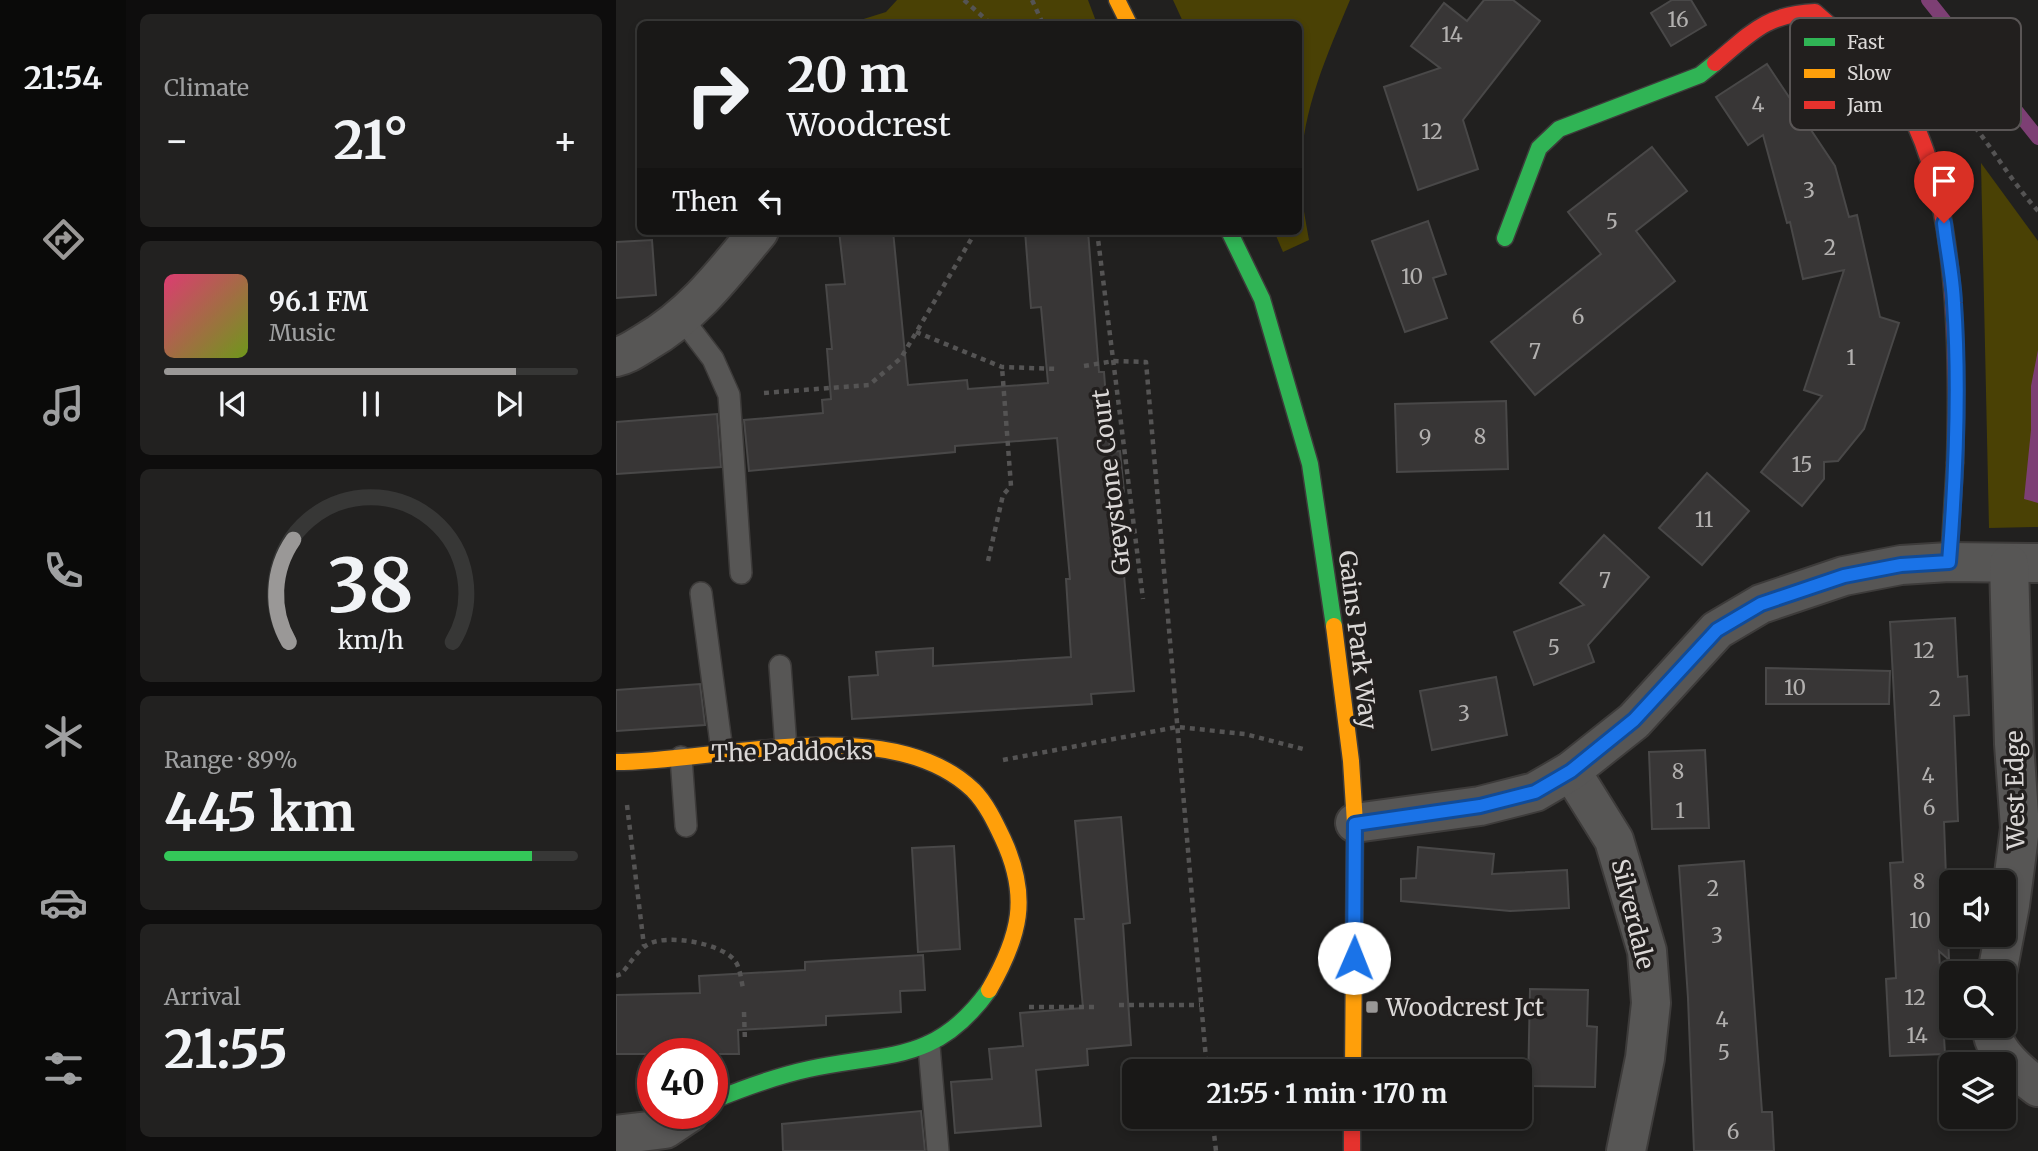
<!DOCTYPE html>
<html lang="en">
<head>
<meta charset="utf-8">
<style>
  body { margin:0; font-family:Merriweather,serif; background:#222120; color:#f1f3f6; height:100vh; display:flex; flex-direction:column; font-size:26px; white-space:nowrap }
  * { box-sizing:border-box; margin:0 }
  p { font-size:23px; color:#9fa0a1 }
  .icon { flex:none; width:38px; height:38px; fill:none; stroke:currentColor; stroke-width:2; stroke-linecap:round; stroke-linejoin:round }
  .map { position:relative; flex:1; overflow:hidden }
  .panel { display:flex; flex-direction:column; gap:14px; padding:14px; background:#0e0d0d; width:490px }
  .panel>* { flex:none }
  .banner { position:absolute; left:21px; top:21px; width:665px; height:214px; border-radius:10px; box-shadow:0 4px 10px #0003,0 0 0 2px #373736; background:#191817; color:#f1f3f6; overflow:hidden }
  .fabs { position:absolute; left:1323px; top:870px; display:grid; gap:14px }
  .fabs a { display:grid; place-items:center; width:77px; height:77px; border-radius:10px; background:#191817; box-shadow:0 4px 10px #0003,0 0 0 2px #373736; font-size:35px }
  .speed { position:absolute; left:21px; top:1038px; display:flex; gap:14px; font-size:35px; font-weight:700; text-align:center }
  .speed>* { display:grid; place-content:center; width:91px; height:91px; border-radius:50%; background:#191817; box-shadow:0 4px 10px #0003,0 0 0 2px #373736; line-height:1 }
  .speed .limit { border:10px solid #d22; background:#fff; color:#111 }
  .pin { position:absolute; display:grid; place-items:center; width:60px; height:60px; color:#fff; margin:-72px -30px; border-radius:50% 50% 50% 0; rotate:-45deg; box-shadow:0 0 7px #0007 }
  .pin .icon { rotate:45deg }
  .me { position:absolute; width:77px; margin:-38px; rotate:1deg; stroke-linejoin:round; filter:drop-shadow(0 0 5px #0008) }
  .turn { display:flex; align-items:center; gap:24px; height:147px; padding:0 35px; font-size:32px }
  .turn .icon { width:91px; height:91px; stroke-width:2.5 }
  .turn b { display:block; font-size:49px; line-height:60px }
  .then { display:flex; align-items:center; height:66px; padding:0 35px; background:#0003; gap:14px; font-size:26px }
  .big { font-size:52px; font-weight:700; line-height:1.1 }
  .panel .card { flex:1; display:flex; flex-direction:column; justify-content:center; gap:10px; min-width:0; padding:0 24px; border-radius:10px; background:#222120 }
  .panel .dial { align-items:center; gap:0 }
  .dial svg { height:182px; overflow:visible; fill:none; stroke:#373736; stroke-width:7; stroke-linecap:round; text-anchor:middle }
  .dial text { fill:#f1f3f6; stroke:none }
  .song { display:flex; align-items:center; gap:21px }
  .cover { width:84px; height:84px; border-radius:10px; background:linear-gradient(135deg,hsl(340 70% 55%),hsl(80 70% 35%)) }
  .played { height:7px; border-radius:4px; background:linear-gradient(90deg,#9a9897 85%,#373736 85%) }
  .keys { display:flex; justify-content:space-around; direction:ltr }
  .heat { display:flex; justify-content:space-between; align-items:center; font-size:38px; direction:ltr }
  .charge { height:10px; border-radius:5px; background:linear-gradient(90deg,#34c759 89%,#373736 0) }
  .trip { position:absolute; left:506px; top:1059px; width:410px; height:70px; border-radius:10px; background:#191817; box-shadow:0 4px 10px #0003,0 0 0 2px #373736; font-weight:700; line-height:70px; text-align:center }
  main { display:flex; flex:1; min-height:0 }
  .tab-bar { display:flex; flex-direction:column; width:126px; justify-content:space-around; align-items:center; background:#0a0a09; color:#9fa0a1 }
  .tab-bar .icon { width:49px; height:49px }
  .tab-bar .active { color:#9a9897 }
  .tab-bar b { font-size:32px; color:#f1f3f6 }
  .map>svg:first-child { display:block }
  .green { fill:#4a4105 }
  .water { fill:#7d3f74 }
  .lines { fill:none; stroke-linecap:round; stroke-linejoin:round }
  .stream { stroke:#7d3f74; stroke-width:14 }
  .building { fill:#383636; stroke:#494848; stroke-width:2 }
  .lane-casing { stroke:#3d3b3a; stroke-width:24 }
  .street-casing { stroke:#3d3b3a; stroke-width:42 }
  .fast-casing { stroke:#3d3b3a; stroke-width:19 }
  .slow-casing { stroke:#3d3b3a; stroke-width:19 }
  .jam-casing { stroke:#3d3b3a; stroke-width:19 }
  .path { stroke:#555454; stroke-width:4.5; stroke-dasharray:5 5; stroke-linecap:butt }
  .lane { stroke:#575655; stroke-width:21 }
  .street { stroke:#575655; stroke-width:38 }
  .fast { stroke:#30b455; stroke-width:16 }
  .slow { stroke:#ff9f0a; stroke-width:16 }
  .jam { stroke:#e5322d; stroke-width:16 }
  .route-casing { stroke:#114b97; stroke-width:18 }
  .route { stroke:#1a73e8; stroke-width:12 }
  .poi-dot { fill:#9a9897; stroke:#221f1e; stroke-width:2.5 }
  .labels { text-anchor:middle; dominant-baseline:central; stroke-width:7; stroke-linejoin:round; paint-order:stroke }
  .number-label { font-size:21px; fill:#b2b0af }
  .street-label { font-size:24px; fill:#dbd8d7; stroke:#221f1e }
  .poi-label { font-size:24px; fill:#dbd8d7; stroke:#221f1e; text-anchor:start }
  .key { fill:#221f1e; stroke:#5a5656; stroke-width:2 }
  .key-label { font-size:19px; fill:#dbd8d7 }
</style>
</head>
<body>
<main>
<nav class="tab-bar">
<b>21:54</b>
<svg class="icon active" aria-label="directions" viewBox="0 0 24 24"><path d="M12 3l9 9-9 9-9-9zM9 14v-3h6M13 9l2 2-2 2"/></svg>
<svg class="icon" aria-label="music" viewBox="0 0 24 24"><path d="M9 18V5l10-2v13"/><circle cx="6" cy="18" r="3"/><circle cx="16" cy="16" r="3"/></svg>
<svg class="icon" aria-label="phone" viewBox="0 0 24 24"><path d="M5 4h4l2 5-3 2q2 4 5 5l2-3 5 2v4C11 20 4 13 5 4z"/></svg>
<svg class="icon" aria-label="climate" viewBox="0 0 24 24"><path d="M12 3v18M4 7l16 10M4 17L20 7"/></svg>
<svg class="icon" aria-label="car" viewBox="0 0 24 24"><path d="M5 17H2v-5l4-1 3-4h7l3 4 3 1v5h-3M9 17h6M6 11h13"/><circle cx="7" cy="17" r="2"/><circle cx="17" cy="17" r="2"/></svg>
<svg class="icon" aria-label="filters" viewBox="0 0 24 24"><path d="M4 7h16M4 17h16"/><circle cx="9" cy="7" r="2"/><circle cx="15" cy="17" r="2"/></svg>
</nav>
<section class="panel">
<div class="card"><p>Climate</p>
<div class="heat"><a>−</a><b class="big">21°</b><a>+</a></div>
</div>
<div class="card">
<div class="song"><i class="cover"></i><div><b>96.1 FM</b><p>Music</p></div></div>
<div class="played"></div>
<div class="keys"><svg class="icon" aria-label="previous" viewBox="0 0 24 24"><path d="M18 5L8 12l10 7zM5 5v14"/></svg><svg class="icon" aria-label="pause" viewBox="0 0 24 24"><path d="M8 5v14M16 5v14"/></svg><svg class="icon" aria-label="next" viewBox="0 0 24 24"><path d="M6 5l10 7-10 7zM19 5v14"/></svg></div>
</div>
<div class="card dial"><svg viewBox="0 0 100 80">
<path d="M14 69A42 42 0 1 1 86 69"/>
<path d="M14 69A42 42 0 0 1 16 24" stroke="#9a9897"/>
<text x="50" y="56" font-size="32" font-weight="700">38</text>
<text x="50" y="72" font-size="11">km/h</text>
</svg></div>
<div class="card"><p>Range · 89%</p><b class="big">445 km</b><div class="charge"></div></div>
<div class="card"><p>Arrival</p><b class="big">21:55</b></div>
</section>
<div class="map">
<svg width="1422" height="1151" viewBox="0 0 1422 1151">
  <rect width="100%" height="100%" fill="#21201f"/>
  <g class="green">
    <polygon points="281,0 472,0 481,24 239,24 238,22 270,12"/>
    <path d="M557 0H734C711 55 686 110 685 170 684 193 689 217 693 240L667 252 658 231H682V24H568Z"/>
    <polygon points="1365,163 1422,241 1422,527 1373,528"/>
  </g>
  <polygon class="water" points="1422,350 1422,503 1408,499 1415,430 1415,386"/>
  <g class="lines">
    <polyline class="stream" points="1312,0 1422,138"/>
  </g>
  <g class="building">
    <polygon points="868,0 897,0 924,21 847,120 862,169 802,190 768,87 824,68 795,46 828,3 851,21"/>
    <polygon points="1056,0 1075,0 1090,25 1055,46 1035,13"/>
    <polygon points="1151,64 1219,166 1233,217 1241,215 1264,317 1283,323 1248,429 1222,461 1208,462 1208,479 1186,506 1145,472 1206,396 1188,390 1228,270 1187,279 1174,222 1171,223 1147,135 1132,145 1100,97"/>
    <polygon points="1036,147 1071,191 1020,231 1059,281 919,395 875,342 985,254 952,212"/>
    <polygon points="812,221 830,274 817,278 831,318 789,332 756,241"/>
    <polygon points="223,231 277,231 292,385 351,380 352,389 432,383 425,307 415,308 409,231 472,231 483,372 488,372 494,452 504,451 508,492 501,493 518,691 475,694 476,704 236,719 233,677 262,675 260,652 317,648 317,666 455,657 450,579 454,579 441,438 339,446 339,452 133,471 128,420 207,413 206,400 215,399 211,349 216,349 210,285 229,284"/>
    <polygon points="36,240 40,295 0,298 0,242"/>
    <polygon points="890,401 892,469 781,472 779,404"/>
    <polygon points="101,414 105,467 0,474 0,422"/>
    <polygon points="1091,473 1133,511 1086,565 1043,528"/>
    <polygon points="988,535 1033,577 972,645 978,662 918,685 898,632 968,605 944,583"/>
    <polygon points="1339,618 1342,677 1351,676 1353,715 1338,716 1342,821 1328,822 1333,960 1323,951 1329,1054 1274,1056 1270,979 1280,978 1274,863 1287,862 1274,622"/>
    <polygon points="1150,668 1274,671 1273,704 1150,704"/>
    <polygon points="880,677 891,735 816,750 804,691"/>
    <polygon points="84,684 89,725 0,731 0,690"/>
    <polygon points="1089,750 1093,828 1036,829 1033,752"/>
    <polygon points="505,817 514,923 507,924 515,1045 471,1049 472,1065 420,1070 425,1126 339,1133 335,1082 376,1079 373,1049 407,1046 404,1013 467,1008 459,919 468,919 459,821"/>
    <polygon points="338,846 344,949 302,952 296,848"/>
    <polygon points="802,847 878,854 876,874 951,870 953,908 894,911 785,901 785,879 800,878"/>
    <polygon points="1128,861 1146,1112 1156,1112 1158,1151 1078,1151 1072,998 1063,866"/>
    <polygon points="307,955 309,990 284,991 285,1012 210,1016 210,1025 122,1030 123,1054 0,1054 0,995 84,993 83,976 189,970 189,962"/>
    <polygon points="914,989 972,990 971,1026 981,1027 979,1087 912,1086"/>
    <polygon points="305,1111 309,1151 167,1151 166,1124"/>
  </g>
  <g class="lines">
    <g class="lane-casing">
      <g id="lane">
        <polyline points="65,317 97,359 113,395 125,573"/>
        <polyline points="85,593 106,751"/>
        <polyline points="164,666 170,748"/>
        <polyline points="65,757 70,826"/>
        <polyline points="313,1046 322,1151"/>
      </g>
    </g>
    <g class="street-casing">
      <g id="street">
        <path d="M0 357C11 355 20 348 30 342 77 315 109 272 143 231"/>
        <polyline points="955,771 998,840 1031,951 1035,1003 1029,1058 1010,1151"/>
        <polyline points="739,823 864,806 919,792 955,771 1018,721 1101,630 1145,604 1228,576 1285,565 1333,562 1422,563"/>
        <polyline points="1381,973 1394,905 1404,828 1398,744 1393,564"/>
        <path d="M1376 1026C1375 1051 1403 1073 1422 1087"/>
        <polyline points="0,1135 49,1129 73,1113"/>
      </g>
    </g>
    <g class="fast-casing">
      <g id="fast">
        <polyline points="613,231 646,299 694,464 718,626"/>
        <polyline points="889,238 923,148 943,129 1084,75 1099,63"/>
        <polyline points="1333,562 1339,463"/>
        <path d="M96 1101C128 1088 160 1076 193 1069 272 1052 320 1064 373 990"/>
      </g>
    </g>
    <g class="slow-casing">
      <g id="slow">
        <polyline points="501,0 513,24"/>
        <polyline points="718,626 735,761 739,823 737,1071"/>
        <path d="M0 762C102 762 273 710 357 790 370 803 379 822 387 839 414 897 404 936 373 990"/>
      </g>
    </g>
    <g class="jam-casing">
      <g id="jam">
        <path d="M1099 63C1135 33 1150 14 1199 12 1228 38 1260 62 1282 94 1343 183 1342 358 1339 463"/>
        <polyline points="736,1116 736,1151"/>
      </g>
    </g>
    <g class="path">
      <polyline points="348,0 375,24"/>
      <polyline points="416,0 427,24"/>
      <path d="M1340 104C1371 138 1392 178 1422 211"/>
      <polyline points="481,231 527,599"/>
      <polyline points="300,332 386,367 443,369"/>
      <polyline points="468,366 498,361 530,362 591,1071"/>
      <polyline points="148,393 253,385 285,358 360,231"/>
      <polyline points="372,561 387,495 395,486 386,367"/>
      <polyline points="387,760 561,727 629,734 691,750"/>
      <polyline points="11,805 28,946"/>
      <path d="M0 976 5 974C13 965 21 951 31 945 49 933 106 943 119 961 124 967 125 980 127 988"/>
      <polyline points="503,1005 584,1005"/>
      <polyline points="413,1007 478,1007"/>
      <polyline points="128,1012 129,1042"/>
      <polyline points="596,1116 600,1151"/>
    </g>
    <use href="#lane" class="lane"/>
    <use href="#street" class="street"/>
    <use href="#fast" class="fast"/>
    <use href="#slow" class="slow"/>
    <use href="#jam" class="jam"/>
  </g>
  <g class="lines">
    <g class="route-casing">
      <path id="route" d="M738 958 739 824 864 806 919 792 955 771 1018 720 1101 630 1145 604 1228 576 1285 565 1333 562C1340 476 1344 390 1338 303 1337 277 1331 250 1328 223"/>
    </g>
    <use href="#route" class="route"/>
  </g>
  <rect class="poi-dot" x="749" y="1000" width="14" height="14" rx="3.5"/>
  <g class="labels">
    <g class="number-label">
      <text x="1062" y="19">16</text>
      <text x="836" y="34">14</text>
      <text x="1142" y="104">4</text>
      <text x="816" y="131">12</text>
      <text x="1193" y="190">3</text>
      <text x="996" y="221">5</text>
      <text x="1214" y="247">2</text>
      <text x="796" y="276">10</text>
      <text x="962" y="316">6</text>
      <text x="919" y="351">7</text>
      <text x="1235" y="357">1</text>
      <text x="864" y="436">8</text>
      <text x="809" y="437">9</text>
      <text x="1186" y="464">15</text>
      <text x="1088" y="519">11</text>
      <text x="989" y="580">7</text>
      <text x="938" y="647">5</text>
      <text x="1308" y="650">12</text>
      <text x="1179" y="687">10</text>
      <text x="1319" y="698">2</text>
      <text x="848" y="713">3</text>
      <text x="1062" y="771">8</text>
      <text x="1312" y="775">4</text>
      <text x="1313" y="807">6</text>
      <text x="1064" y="810">1</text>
      <text x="1303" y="881">8</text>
      <text x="1097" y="888">2</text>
      <text x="1304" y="920">10</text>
      <text x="1101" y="935">3</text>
      <text x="1299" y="997">12</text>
      <text x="1106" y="1019">4</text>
      <text x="1301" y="1035">14</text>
      <text x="1108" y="1052">5</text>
      <text x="1117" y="1131">6</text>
    </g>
    <g class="street-label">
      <text transform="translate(495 482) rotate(-97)">Greystone Court</text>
      <text transform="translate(742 640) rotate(83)">Gains Park Way</text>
      <text transform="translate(176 752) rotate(-1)">The Paddocks</text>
      <text transform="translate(1399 790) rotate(-91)">West Edge</text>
      <text transform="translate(1017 914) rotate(76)">Silverdale</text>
    </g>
    <g class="poi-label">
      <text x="770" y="1007">Woodcrest Jct</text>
    </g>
  </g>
  <rect x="1174" y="18" width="231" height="112" rx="10" class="key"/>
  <rect x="1188" y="38" width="31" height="8" fill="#30b455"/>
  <rect x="1188" y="69" width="31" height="9" fill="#ff9f0a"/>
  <rect x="1188" y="101" width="31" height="8" fill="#e5322d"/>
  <g class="key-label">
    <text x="1231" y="49">Fast</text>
    <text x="1231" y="80">Slow</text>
    <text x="1231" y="112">Jam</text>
  </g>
</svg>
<div class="fabs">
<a><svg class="icon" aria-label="sound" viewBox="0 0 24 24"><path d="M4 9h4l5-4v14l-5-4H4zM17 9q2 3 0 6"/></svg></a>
<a><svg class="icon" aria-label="search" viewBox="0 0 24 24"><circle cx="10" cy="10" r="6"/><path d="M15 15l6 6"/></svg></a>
<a><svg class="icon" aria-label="layers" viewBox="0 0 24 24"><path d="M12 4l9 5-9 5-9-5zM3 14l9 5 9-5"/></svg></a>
</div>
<div class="speed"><div class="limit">40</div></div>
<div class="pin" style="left:1328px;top:223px;background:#d93025"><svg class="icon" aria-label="arrive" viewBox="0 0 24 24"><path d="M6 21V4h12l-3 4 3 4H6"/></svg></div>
<svg class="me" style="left:738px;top:958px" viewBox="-20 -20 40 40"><circle r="19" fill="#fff"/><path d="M0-13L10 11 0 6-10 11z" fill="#1a73e8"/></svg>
<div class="trip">21:55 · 1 min · 170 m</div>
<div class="banner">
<div class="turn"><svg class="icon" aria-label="right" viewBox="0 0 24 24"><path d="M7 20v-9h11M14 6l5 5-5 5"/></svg><div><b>20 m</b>Woodcrest</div></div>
<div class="then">Then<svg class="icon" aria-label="left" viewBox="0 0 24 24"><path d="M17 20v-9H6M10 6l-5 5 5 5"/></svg></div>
</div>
</div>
</main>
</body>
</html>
